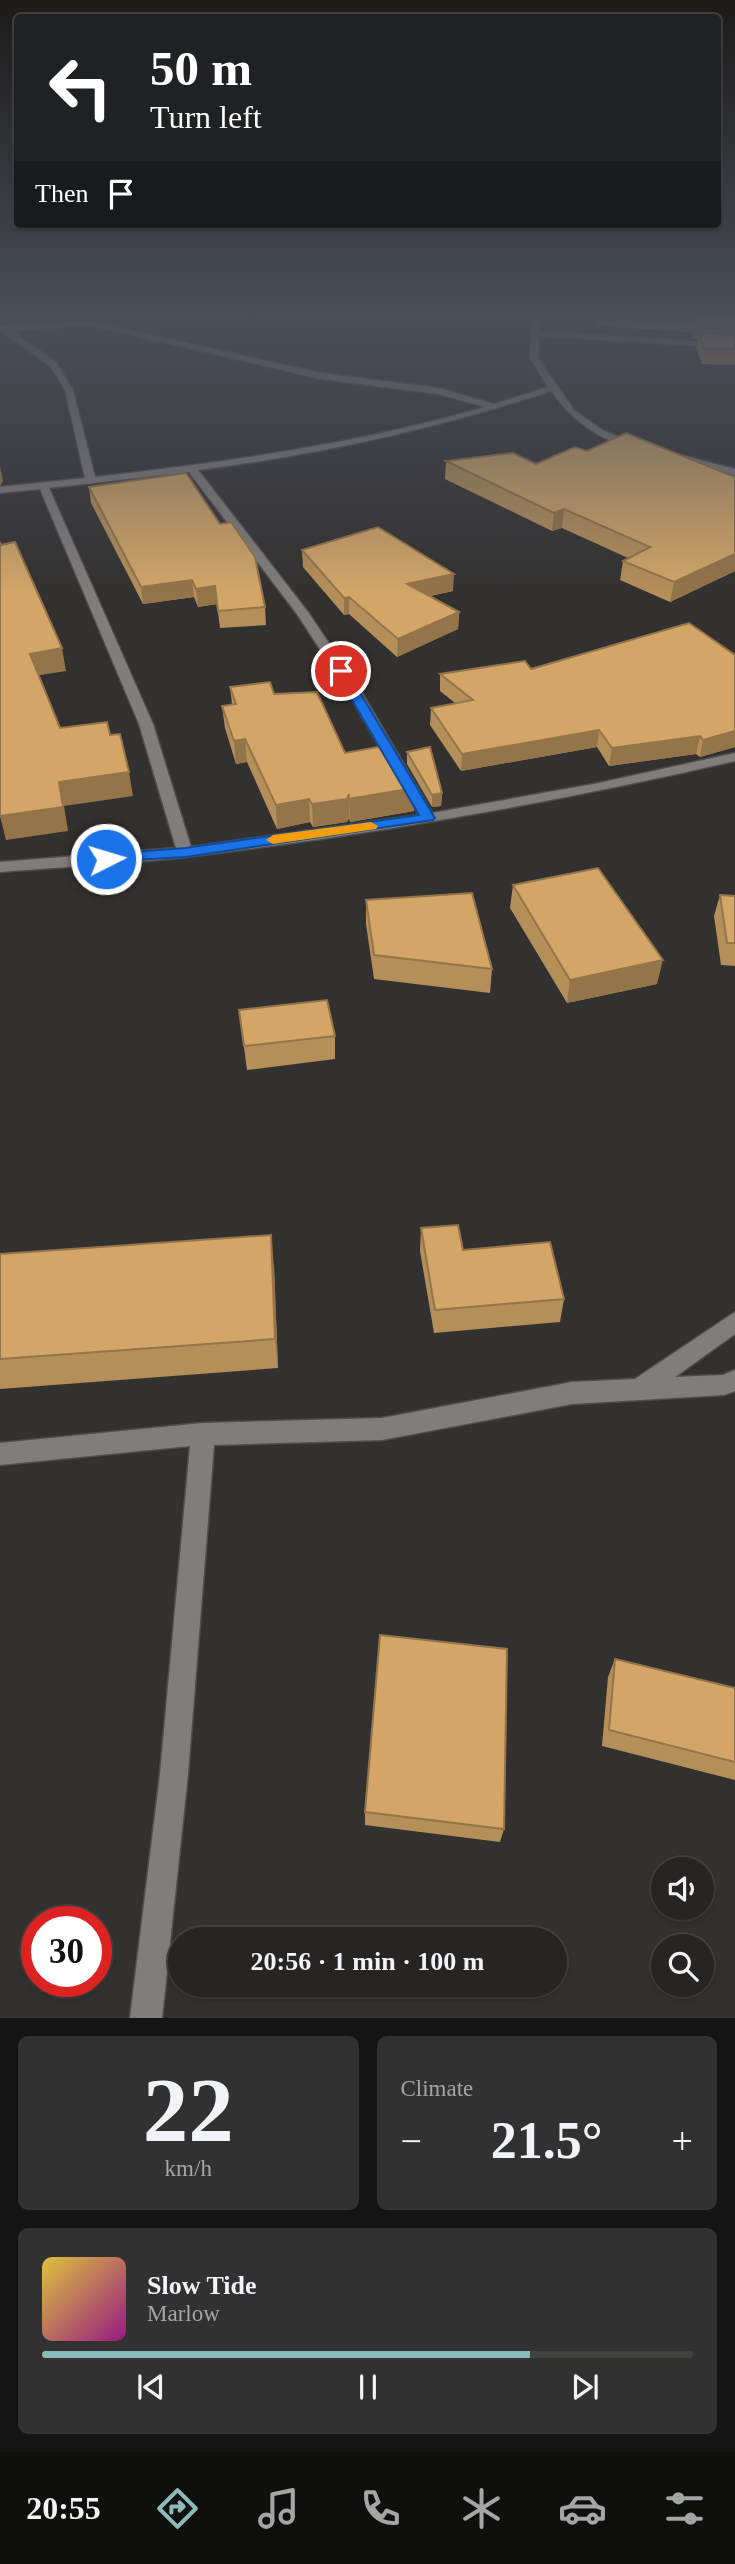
<!DOCTYPE html>
<html lang="en">
<head>
<meta charset="utf-8">
<style>
  body { margin:0; font-family:Georgia,serif; background:#323131; color:#f1f3f6; height:100vh; display:flex; flex-direction:column; font-size:26px; white-space:nowrap }
  * { box-sizing:border-box; margin:0 }
  p { font-size:23px; color:#a4a5a6 }
  .icon { flex:none; width:38px; height:38px; fill:none; stroke:currentColor; stroke-width:2; stroke-linecap:round; stroke-linejoin:round }
  .map { position:relative; height:2018px; overflow:hidden }
  .panel { display:flex; flex-direction:column; gap:18px; padding:18px; background:#151414; flex:1 }
  .panel>* { flex:none }
  .banner { position:absolute; left:14px; top:14px; width:707px; height:214px; border-radius:7px; box-shadow:0 2px 5px #0004,0 0 0 2px #424241; background:#202124; color:#fff; overflow:hidden }
  .tools { position:absolute; left:651px; top:1857px; display:grid; gap:14px }
  .tools a { display:grid; place-items:center; width:63px; height:63px; border-radius:50%; background:#262524; box-shadow:0 2px 5px #0004,0 0 0 2px #424241; font-size:35px }
  .speed { position:absolute; left:21px; top:1906px; display:flex; gap:14px; font-size:35px; font-weight:700; text-align:center }
  .speed>* { display:grid; place-content:center; width:91px; height:91px; border-radius:50%; background:#262524; box-shadow:0 2px 5px #0004,0 0 0 2px #424241; line-height:1 }
  .speed .limit { border:10px solid #d22; background:#fff; color:#111 }
  .pin { position:absolute; display:grid; place-items:center; width:60px; height:60px; color:#fff; margin:-30px; border:4px solid #fff; border-radius:50%; box-shadow:0 2px 7px #0007 }
  .me { position:absolute; width:77px; margin:-38px; rotate:85deg; stroke-linejoin:round; filter:drop-shadow(0 0 5px #0008) }
  .turn { display:flex; align-items:center; gap:24px; height:147px; padding:0 21px; font-size:32px }
  .turn .icon { width:91px; height:91px; stroke-width:2.5 }
  .turn b { display:block; font-size:49px; line-height:60px }
  .then { display:flex; align-items:center; height:66px; padding:0 21px; background:#0003; gap:14px; font-size:26px }
  .big { font-size:52px; font-weight:600; line-height:1.1 }
  .panel .widget { flex:1; display:flex; flex-direction:column; justify-content:center; gap:10px; min-width:0; padding:0 24px; border-radius:10px; background:#323131 }
  .panel .dial { align-items:center; gap:0 }
  .dial b { font-size:91px; line-height:1 }
  .song { display:flex; align-items:center; gap:21px }
  .cover { width:84px; height:84px; border-radius:10px; background:linear-gradient(135deg,hsl(50 70% 55%),hsl(310 70% 35%)) }
  .played { height:7px; border-radius:4px; background:linear-gradient(90deg,#8bbbb9 75%,#424241 75%) }
  .keys { display:flex; justify-content:space-around; direction:ltr }
  .heat { display:flex; justify-content:space-between; align-items:center; font-size:38px; direction:ltr }
  .panel .tiles { flex:1; display:grid; gap:18px; grid-template-columns:1fr 1fr }
  .widget:last-child { grid-column:span 2 }
  .trip { position:absolute; left:168px; top:1927px; width:399px; height:70px; border-radius:35px; background:#262524; box-shadow:0 2px 5px #0004,0 0 0 2px #424241; font-weight:600; line-height:70px; text-align:center }
  .dock { display:flex; height:112px; justify-content:space-around; align-items:center; background:#0f0f0e; color:#a4a5a6 }
  .dock .icon { width:49px; height:49px }
  .dock .current { color:#8bbbb9 }
  .dock b { font-size:32px; color:#f1f3f6 }
  .map>svg:first-child { display:block }
  .lines { fill:none; stroke-linecap:round; stroke-linejoin:round }
  .minor-casing { stroke:#4f4d4c; stroke-width:3 }
  .minor { fill:#807d7c; fill-rule:evenodd }
  .wall { fill:#b58f59 }
  .shaded-wall { fill:#947449 }
  .building { fill:#d3a668; stroke:#947449; stroke-width:2 }
  .route { fill:#1a73e8; stroke:#114b97; stroke-width:2 }
  .slow { fill:#f59e0b }
</style>
</head>
<body>
<div class="map">
<svg width="735" height="2018" viewBox="0 0 735 2018">
  <rect width="100%" height="100%" fill="#333130"/>
  <g class="lines">
    <g class="minor-casing">
      <g id="minor">
        <path d="M532 313H540L539 331 735 344V348L539 336 538 358 574 410 602 430 636 444V448L633 449C597 438 574 422 551 391 436 429 318 455 198 470L308 612 361 691 432 813 599 783 735 753V761C553 803 370 835 185 857 124 864 62 867 0 872V862L176 848 139 724 40 489 0 493V487L85 478 65 390 50 366 0 330V326L89 321 321 373 439 388 494 404 548 387 530 358ZM89 325 321 379 438 394 485 407C357 444 226 462 95 477L73 390 56 362 12 331ZM189 472 297 614 347 691 419 815 191 847 153 724 49 488Z"/>
        <polygon points="681,455 735,469 735,475 678,460 678,456"/>
        <polygon points="735,1312 735,1334 675,1377 723,1375 735,1370 735,1391 724,1395 572,1404 382,1440 214,1445 188,1774 162,2018 130,2018 160,1774 190,1446 0,1465 0,1443 203,1423 382,1418 572,1382 635,1379"/>
      </g>
    </g>
    <use href="#minor" class="minor"/>
  </g>
  <g class="wall">
    <polygon points="597,313 735,313 735,365 702,364 696,348 698,339 693,339 691,332 597,326"/>
    <polygon points="587,451 735,477 735,571 670,602 620,580 623,561 628,558 562,528 552,531 445,479 446,461 536,464"/>
    <polygon points="89,487 265,607 266,625 220,628 217,604 198,607 194,597 143,604 91,503"/>
    <polygon points="302,550 453,591 430,596 459,612 458,629 397,657 349,614 344,615 303,567"/>
    <polygon points="735,655 735,747 700,757 696,754 609,766 597,747 461,771 430,725 431,708 455,703 440,691 440,674 531,669"/>
    <polygon points="230,687 274,694 414,811 350,822 349,818 347,822 313,827 310,822 277,829 247,762 236,764 225,728 222,706 232,704"/>
    <polygon points="407,752 442,793 441,806 432,807 407,764"/>
    <polygon points="513,885 657,984 567,1003 510,908"/>
    <polygon points="720,895 735,896 735,966 721,965 714,916"/>
    <polygon points="366,900 492,969 490,993 374,979 366,924"/>
    <polygon points="239,1010 335,1036 335,1059 247,1070"/>
    <polygon points="421,1228 463,1250 564,1299 560,1322 434,1333 420,1251"/>
    <polygon points="0,1254 274,1266 278,1368 0,1389"/>
    <polygon points="615,1659 735,1688 735,1780 602,1746 608,1677"/>
    <polygon points="365,1812 504,1829 500,1842 365,1825"/>
  </g>
  <g class="shaded-wall">
    <polygon points="0,313 53,313 0,320"/>
    <polygon points="0,466 3,481 0,486"/>
    <polygon points="564,509 562,528 552,531 554,513"/>
    <polygon points="735,554 735,571 670,602 674,582"/>
    <polygon points="454,574 453,591 407,601 407,584"/>
    <polygon points="192,580 194,597 143,604 141,587"/>
    <polygon points="215,586 217,604 198,607 196,589"/>
    <polygon points="349,597 349,614 344,615 344,598"/>
    <polygon points="459,612 458,629 397,657 398,639"/>
    <polygon points="62,648 66,671 34,676 30,654"/>
    <polygon points="599,730 597,747 461,771 462,754"/>
    <polygon points="735,731 735,747 700,757 703,740"/>
    <polygon points="700,736 696,754 609,766 612,748"/>
    <polygon points="245,739 247,762 236,764 234,741"/>
    <polygon points="129,772 133,796 64,806 68,831 6,840 0,816 59,782"/>
    <polygon points="414,788 414,811 350,822 349,799"/>
    <polygon points="442,793 441,806 432,807 432,795"/>
    <polygon points="349,794 349,818 347,822 313,827 312,804"/>
    <polygon points="309,799 310,822 277,829 276,805"/>
    <polygon points="663,960 657,984 567,1003 570,980"/>
    <polygon points="271,1235 274,1266 278,1368 275,1339"/>
  </g>
  <g class="building">
    <polygon points="631,313 735,313 735,327 696,323 693,317"/>
    <polygon points="699,333 735,335 735,349 704,349"/>
    <polygon points="626,433 735,477 735,554 674,582 623,561 650,547 564,509 554,513 446,461 513,453 536,464 575,447 587,451"/>
    <polygon points="186,473 220,524 231,522 255,557 265,607 218,611 215,586 196,589 192,580 141,587 89,487"/>
    <polygon points="378,527 454,574 407,584 459,612 398,639 349,597 344,598 302,550"/>
    <polygon points="0,542 1,545 15,542 62,648 30,654 60,728 107,722 110,735 120,734 129,772 59,782 63,807 0,816"/>
    <polygon points="689,623 735,655 735,731 703,740 700,736 612,748 599,730 462,754 431,708 473,700 440,674 525,661 531,669"/>
    <polygon points="270,682 274,694 317,692 345,753 389,745 414,788 349,799 349,794 347,799 312,804 309,799 276,805 245,739 234,741 222,706 236,704 230,687"/>
    <polygon points="430,747 442,793 432,795 407,752"/>
    <polygon points="598,868 663,960 570,980 513,885"/>
    <polygon points="472,893 492,969 374,955 366,900"/>
    <polygon points="720,895 735,896 735,943 727,943"/>
    <polygon points="327,1000 335,1036 244,1046 239,1010"/>
    <polygon points="458,1225 463,1250 550,1242 564,1299 435,1310 421,1228"/>
    <polygon points="271,1235 275,1339 0,1359 0,1254"/>
    <polygon points="380,1635 507,1649 504,1829 365,1812"/>
    <polygon points="615,1659 735,1688 735,1762 609,1730"/>
  </g>
  <linearGradient id="sky" x2="0" y2="1"><stop stop-color="#1c1b1a"/><stop offset="0.53" stop-color="#4a4e59"/><stop offset="1" stop-color="#4a4e59" stop-opacity="0"/></linearGradient>
  <rect width="735" height="595" fill="url(#sky)"/>
  <polygon class="route" points="337,669 347,671 435,818 433,820 185,857 101,862 99,859 106,854 185,848 419,815 335,671"/>
  <polygon class="slow" points="371,822 378,826 376,829 273,844 266,840 273,835"/>
</svg>
<div class="tools">
<a><svg class="icon" aria-label="sound" viewBox="0 0 24 24"><path d="M4 9h4l5-4v14l-5-4H4zM17 9q2 3 0 6"/></svg></a>
<a><svg class="icon" aria-label="search" viewBox="0 0 24 24"><circle cx="10" cy="10" r="6"/><path d="M15 15l6 6"/></svg></a>
</div>
<div class="speed"><div class="limit">30</div></div>
<div class="pin" style="left:341px;top:671px;background:#d93025"><svg class="icon" aria-label="arrive" viewBox="0 0 24 24"><path d="M6 21V4h12l-3 4 3 4H6"/></svg></div>
<svg class="me" style="left:106px;top:859px" viewBox="-20 -20 40 40"><circle r="17" fill="#1a73e8" stroke="#fff" stroke-width="3"/><path d="M0-11L8 9 0 5-8 9z" fill="#fff"/></svg>
<div class="trip">20:56 · 1 min · 100 m</div>
<div class="banner">
<div class="turn"><svg class="icon" aria-label="left" viewBox="0 0 24 24"><path d="M17 20v-9H6M10 6l-5 5 5 5"/></svg><div><b>50 m</b>Turn left</div></div>
<div class="then">Then<svg class="icon" aria-label="arrive" viewBox="0 0 24 24"><path d="M6 21V4h12l-3 4 3 4H6"/></svg></div>
</div>
</div>
<section class="panel">
<div class="tiles">
<div class="widget dial"><b>22</b><p>km/h</p></div>
<div class="widget"><p>Climate</p>
<div class="heat"><a>−</a><b class="big">21.5°</b><a>+</a></div>
</div>
<div class="widget">
<div class="song"><i class="cover"></i><div><b>Slow Tide</b><p>Marlow</p></div></div>
<div class="played"></div>
<div class="keys"><svg class="icon" aria-label="previous" viewBox="0 0 24 24"><path d="M18 5L8 12l10 7zM5 5v14"/></svg><svg class="icon" aria-label="pause" viewBox="0 0 24 24"><path d="M8 5v14M16 5v14"/></svg><svg class="icon" aria-label="next" viewBox="0 0 24 24"><path d="M6 5l10 7-10 7zM19 5v14"/></svg></div>
</div>
</div>
</section>
<nav class="dock">
<b>20:55</b>
<svg class="icon current" aria-label="directions" viewBox="0 0 24 24"><path d="M12 3l9 9-9 9-9-9zM9 14v-3h6M13 9l2 2-2 2"/></svg>
<svg class="icon" aria-label="music" viewBox="0 0 24 24"><path d="M9 18V5l10-2v13"/><circle cx="6" cy="18" r="3"/><circle cx="16" cy="16" r="3"/></svg>
<svg class="icon" aria-label="phone" viewBox="0 0 24 24"><path d="M5 4h4l2 5-3 2q2 4 5 5l2-3 5 2v4C11 20 4 13 5 4z"/></svg>
<svg class="icon" aria-label="climate" viewBox="0 0 24 24"><path d="M12 3v18M4 7l16 10M4 17L20 7"/></svg>
<svg class="icon" aria-label="car" viewBox="0 0 24 24"><path d="M5 17H2v-5l4-1 3-4h7l3 4 3 1v5h-3M9 17h6M6 11h13"/><circle cx="7" cy="17" r="2"/><circle cx="17" cy="17" r="2"/></svg>
<svg class="icon" aria-label="filters" viewBox="0 0 24 24"><path d="M4 7h16M4 17h16"/><circle cx="9" cy="7" r="2"/><circle cx="15" cy="17" r="2"/></svg>
</nav>
</body>
</html>
